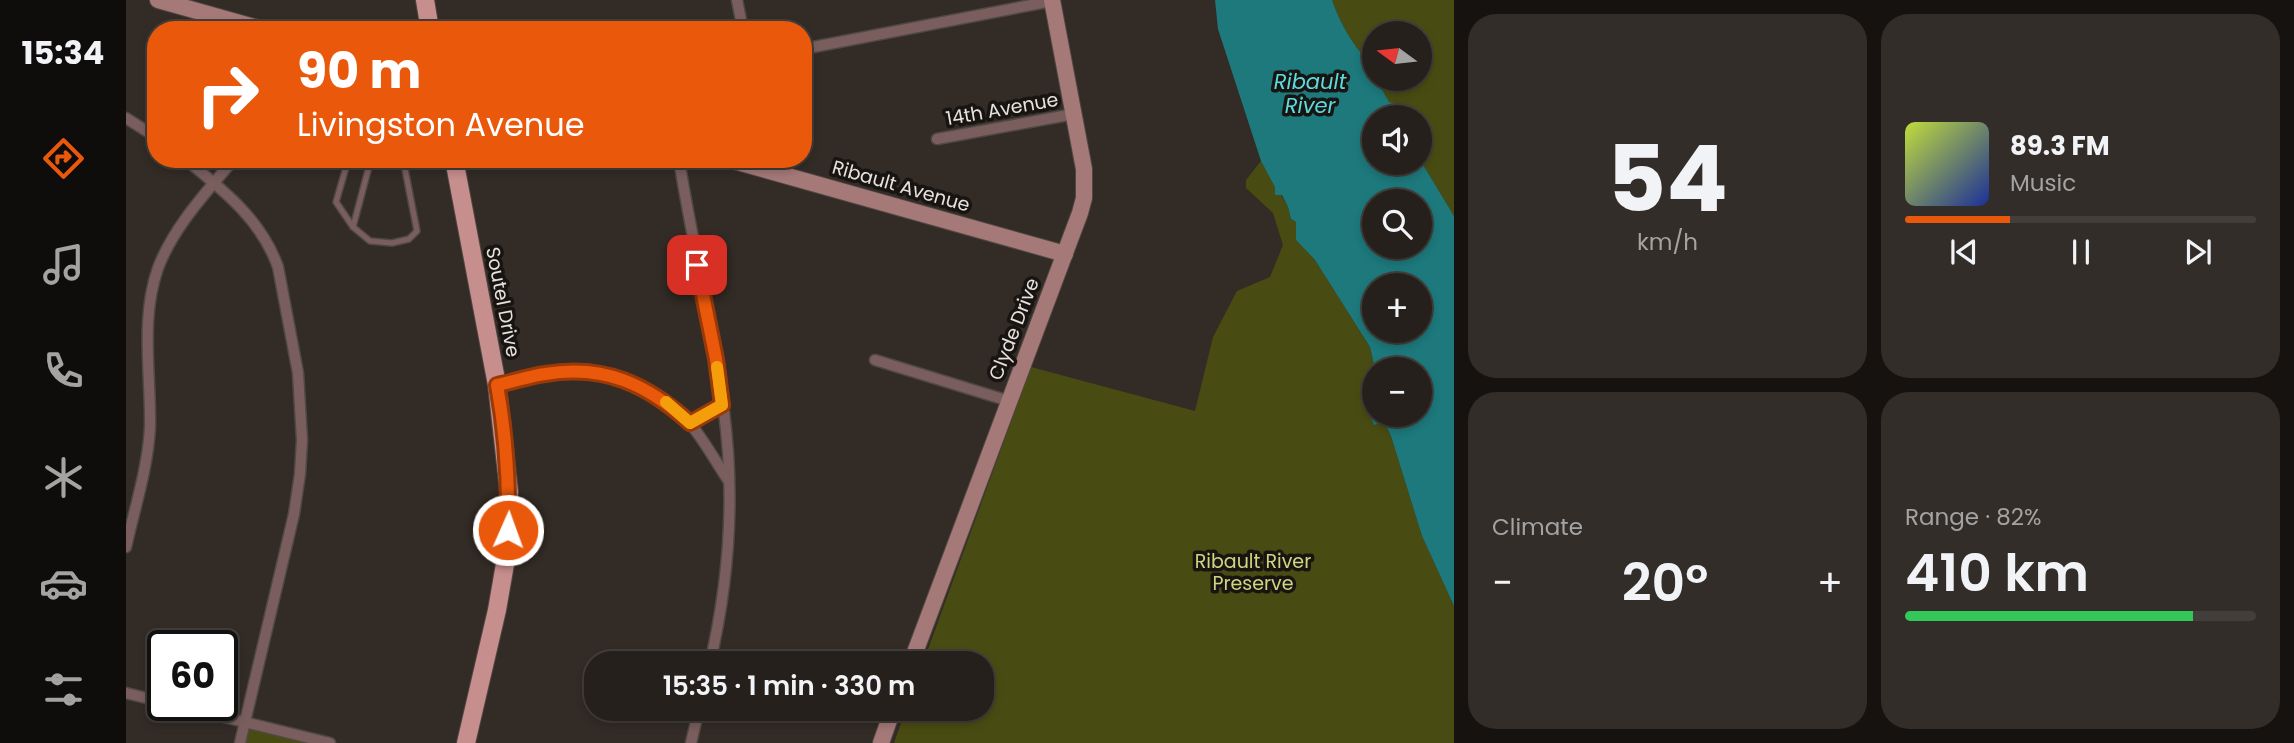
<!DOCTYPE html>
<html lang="en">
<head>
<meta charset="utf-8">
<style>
  body { margin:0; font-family:Poppins,sans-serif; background:#322d29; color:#f1f3f6; height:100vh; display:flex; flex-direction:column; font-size:26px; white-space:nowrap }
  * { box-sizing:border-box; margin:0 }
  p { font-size:23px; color:#a4a3a3 }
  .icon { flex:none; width:38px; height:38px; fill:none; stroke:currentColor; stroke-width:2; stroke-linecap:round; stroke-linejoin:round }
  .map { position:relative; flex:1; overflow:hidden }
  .details { display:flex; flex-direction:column; gap:14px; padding:14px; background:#15120f; width:840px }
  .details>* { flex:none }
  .top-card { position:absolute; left:21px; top:21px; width:665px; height:147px; border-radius:28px; box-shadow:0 4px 10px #0003,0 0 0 2px #423e3b; background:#ea580c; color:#fff; overflow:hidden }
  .needle { width:46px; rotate:285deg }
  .fabs { position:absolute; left:1236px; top:21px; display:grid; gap:14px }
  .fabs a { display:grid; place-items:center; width:70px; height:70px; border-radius:50%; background:#26201c; box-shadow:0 4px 10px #0003,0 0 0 2px #423e3b; font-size:35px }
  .speed { position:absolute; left:21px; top:630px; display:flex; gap:14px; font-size:35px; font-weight:700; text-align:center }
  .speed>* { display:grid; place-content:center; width:91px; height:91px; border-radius:50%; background:#26201c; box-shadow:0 4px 10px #0003,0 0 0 2px #423e3b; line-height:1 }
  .speed .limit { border:4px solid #111; border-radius:10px; background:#fff; color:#111 }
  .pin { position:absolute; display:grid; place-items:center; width:60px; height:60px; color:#fff; margin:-30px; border-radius:14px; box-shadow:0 4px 10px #0006 }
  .me { position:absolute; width:77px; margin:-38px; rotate:2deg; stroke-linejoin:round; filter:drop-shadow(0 0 5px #0008) }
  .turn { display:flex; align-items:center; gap:24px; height:147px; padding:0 35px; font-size:32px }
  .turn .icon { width:91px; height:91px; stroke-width:2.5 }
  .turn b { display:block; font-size:49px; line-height:60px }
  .big { font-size:52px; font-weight:600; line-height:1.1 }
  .details .widget { flex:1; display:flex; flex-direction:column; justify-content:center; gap:10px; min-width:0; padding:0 24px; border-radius:28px; background:#322d29 }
  .details .dial { align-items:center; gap:0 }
  .dial b { font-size:91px; line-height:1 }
  .song { display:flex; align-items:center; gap:21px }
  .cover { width:84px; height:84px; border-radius:10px; background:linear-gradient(135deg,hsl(70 70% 55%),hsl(230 70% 35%)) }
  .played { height:7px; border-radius:4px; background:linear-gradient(90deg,#ea580c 30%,#423e3b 30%) }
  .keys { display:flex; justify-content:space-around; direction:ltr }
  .heat { display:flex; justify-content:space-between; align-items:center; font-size:38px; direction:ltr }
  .charge { height:10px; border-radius:5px; background:linear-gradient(90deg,#34c759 82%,#423e3b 0) }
  .details .tiles { flex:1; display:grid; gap:14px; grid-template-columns:repeat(2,1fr) }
  .trip { position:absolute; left:458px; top:651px; width:410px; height:70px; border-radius:28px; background:#26201c; box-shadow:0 4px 10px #0003,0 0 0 2px #423e3b; font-weight:600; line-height:70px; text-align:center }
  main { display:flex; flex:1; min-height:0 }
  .menu { display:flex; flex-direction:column; width:126px; justify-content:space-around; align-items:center; background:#0f0d0b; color:#a4a3a3 }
  .menu .icon { width:49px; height:49px }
  .menu .active { color:#ea580c }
  .menu b { font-size:32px; color:#f1f3f6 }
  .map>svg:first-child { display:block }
  .green { fill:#494c12 }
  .water { fill:#1d797c; fill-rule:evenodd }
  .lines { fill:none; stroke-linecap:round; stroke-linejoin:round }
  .lane-casing { stroke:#504843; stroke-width:8 }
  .street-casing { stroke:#504843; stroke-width:13 }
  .secondary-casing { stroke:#504843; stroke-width:18 }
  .primary-casing { stroke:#504843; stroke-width:20 }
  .lane { stroke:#7a5e5e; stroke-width:5 }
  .street { stroke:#7a5e5e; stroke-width:10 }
  .secondary { stroke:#a67979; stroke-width:16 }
  .primary { stroke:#c78e8e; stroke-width:18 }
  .route-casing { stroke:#983908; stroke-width:18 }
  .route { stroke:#ea580c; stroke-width:12 }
  .slow { stroke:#f59e0b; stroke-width:12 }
  .labels { text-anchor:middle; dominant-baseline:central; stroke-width:7; stroke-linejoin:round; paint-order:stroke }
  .street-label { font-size:19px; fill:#e7e2de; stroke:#181412 }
  .park-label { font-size:19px; fill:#ced67f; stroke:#181412 }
  .water-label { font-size:21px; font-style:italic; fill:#5cdbde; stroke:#181412 }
</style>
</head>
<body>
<main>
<nav class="menu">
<b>15:34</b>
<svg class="icon active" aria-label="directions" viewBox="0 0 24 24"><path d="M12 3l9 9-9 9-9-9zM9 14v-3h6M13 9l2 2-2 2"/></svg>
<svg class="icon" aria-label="music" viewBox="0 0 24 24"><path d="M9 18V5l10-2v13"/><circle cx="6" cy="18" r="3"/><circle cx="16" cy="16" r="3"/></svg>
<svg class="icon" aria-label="phone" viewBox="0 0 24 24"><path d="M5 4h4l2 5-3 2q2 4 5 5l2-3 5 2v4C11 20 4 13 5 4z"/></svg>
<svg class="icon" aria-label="climate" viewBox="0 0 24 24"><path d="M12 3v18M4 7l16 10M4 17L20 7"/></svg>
<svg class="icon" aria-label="car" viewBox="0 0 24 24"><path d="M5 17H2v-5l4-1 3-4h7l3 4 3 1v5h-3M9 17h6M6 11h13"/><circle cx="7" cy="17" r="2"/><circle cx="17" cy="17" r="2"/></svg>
<svg class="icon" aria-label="filters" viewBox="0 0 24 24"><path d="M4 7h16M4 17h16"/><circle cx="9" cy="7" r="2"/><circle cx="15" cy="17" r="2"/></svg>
</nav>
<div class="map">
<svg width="1328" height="743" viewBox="0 0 1328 743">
  <rect width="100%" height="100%" fill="#332b25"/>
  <g class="green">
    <path d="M1206 0H1328V216L1293 158V117H1272V105L1263 103 1250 79H1293V33H1248V63C1230 55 1212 18 1206 0Z"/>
    <polygon points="1135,161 1162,207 1165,219 1170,222 1170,240 1189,260 1244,347 1249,369 1248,412 1244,416 1258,422 1265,436 1296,536 1328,606 1328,743 768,743 780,709 856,709 856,663 797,663 905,367 1069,411 1087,337 1111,291 1144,277 1157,245 1147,213 1120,188 1120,180"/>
    <polygon points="123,729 179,743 120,743"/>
  </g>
  <path class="water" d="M1089 0H1206C1212 18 1230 55 1248 63V79H1250L1263 102 1272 105V117H1248V163H1293V158L1328 216V606L1296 536 1265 436 1258 422 1248 425 1244 416 1248 412V415H1293V369H1249L1244 347 1189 260 1170 240V222L1165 219 1162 207 1156 195H1149V187L1135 161 1092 29ZM1248 201H1293V247H1248ZM1248 285H1293V331H1248Z"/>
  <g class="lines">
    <g class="lane-casing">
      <g id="lane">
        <polyline points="221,164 210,202 227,227 244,241 266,243 283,239 291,231 277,159"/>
        <polyline points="227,227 245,159"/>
      </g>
    </g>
    <g class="street-casing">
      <g id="street">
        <polyline points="611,0 617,30"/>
        <polyline points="677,49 926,1"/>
        <polyline points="0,118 30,137"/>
        <polyline points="811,139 948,114"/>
        <path d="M59 159C97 190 135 219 152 267L172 373 176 440 174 474 168 514 114 743"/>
        <path d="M553 159C568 257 595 354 602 452 607 524 600 594 584 663"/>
        <polyline points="749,360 883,401"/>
        <path d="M371 385C387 382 403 377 419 374 471 365 532 384 566 426 579 442 590 462 602 480"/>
        <polyline points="564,423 596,405"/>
        <path d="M0 547C9 507 22 467 24 427 25 374 14 319 32 268 48 226 80 193 108 159"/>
        <polyline points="0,693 37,702"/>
        <polyline points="49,705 204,743"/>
        <polyline points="565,743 573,709"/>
      </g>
    </g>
    <g class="secondary-casing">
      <g id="secondary">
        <polyline points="32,0 139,30"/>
        <polyline points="601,159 939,254"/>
        <polyline points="785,663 954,213 958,198 958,169 926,0"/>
        <polyline points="755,743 767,709"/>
      </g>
    </g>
    <g class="primary-casing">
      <g id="primary">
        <polyline points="299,0 304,30"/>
        <polyline points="328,159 371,385 383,492 379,564 371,610 340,743"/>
      </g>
    </g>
    <use href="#lane" class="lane"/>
    <use href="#street" class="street"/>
    <use href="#secondary" class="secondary"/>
    <use href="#primary" class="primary"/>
  </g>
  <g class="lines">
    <g class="route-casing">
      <path id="route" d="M382 530C383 481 380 434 371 385 387 382 403 376 419 374 479 364 522 385 564 423L596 405 590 359 571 265"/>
    </g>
    <use href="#route" class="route"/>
    <polyline class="slow" points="540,402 564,423 596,405 591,367"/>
  </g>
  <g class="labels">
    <g class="street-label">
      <text transform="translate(876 109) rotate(-10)">14th Avenue</text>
      <text transform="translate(775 186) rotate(16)">Ribault Avenue</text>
      <text transform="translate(377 302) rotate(79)">Soutel Drive</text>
      <text transform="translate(888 329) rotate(-69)">Clyde Drive</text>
    </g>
    <g class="park-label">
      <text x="1127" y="561">Ribault River<tspan x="1127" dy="22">Preserve</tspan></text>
    </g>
    <g class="water-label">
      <text x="1184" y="81">Ribault<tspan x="1184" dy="24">River</tspan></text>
    </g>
  </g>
</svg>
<div class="fabs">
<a><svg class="needle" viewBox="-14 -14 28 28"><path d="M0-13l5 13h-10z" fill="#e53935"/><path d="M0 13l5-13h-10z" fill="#a4a3a3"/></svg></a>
<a><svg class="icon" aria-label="sound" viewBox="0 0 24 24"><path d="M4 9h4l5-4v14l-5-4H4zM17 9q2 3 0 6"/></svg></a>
<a><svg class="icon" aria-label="search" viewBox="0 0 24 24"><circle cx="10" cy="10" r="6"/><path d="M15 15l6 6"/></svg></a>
<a>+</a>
<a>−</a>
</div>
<div class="speed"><div class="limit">60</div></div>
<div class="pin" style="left:571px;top:265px;background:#d93025"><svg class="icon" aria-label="arrive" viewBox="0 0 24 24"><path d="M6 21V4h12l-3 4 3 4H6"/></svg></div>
<svg class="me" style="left:382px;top:530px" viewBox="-20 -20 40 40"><circle r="17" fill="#ea580c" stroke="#fff" stroke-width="3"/><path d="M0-11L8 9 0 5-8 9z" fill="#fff"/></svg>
<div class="trip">15:35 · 1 min · 330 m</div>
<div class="top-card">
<div class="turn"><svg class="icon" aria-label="right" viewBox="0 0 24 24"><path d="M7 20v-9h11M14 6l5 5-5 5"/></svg><div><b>90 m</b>Livingston Avenue</div></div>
</div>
</div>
<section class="details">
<div class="tiles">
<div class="widget dial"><b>54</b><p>km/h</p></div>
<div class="widget">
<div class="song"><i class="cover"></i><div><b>89.3 FM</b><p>Music</p></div></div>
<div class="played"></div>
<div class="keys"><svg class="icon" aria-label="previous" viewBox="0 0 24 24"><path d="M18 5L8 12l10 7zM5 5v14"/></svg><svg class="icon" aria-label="pause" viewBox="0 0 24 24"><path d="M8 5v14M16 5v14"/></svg><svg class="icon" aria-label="next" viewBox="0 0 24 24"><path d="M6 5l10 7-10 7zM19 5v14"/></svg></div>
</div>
<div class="widget"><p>Climate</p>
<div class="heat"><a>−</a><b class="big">20°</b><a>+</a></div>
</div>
<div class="widget"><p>Range · 82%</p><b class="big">410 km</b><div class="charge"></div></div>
</div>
</section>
</main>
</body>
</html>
